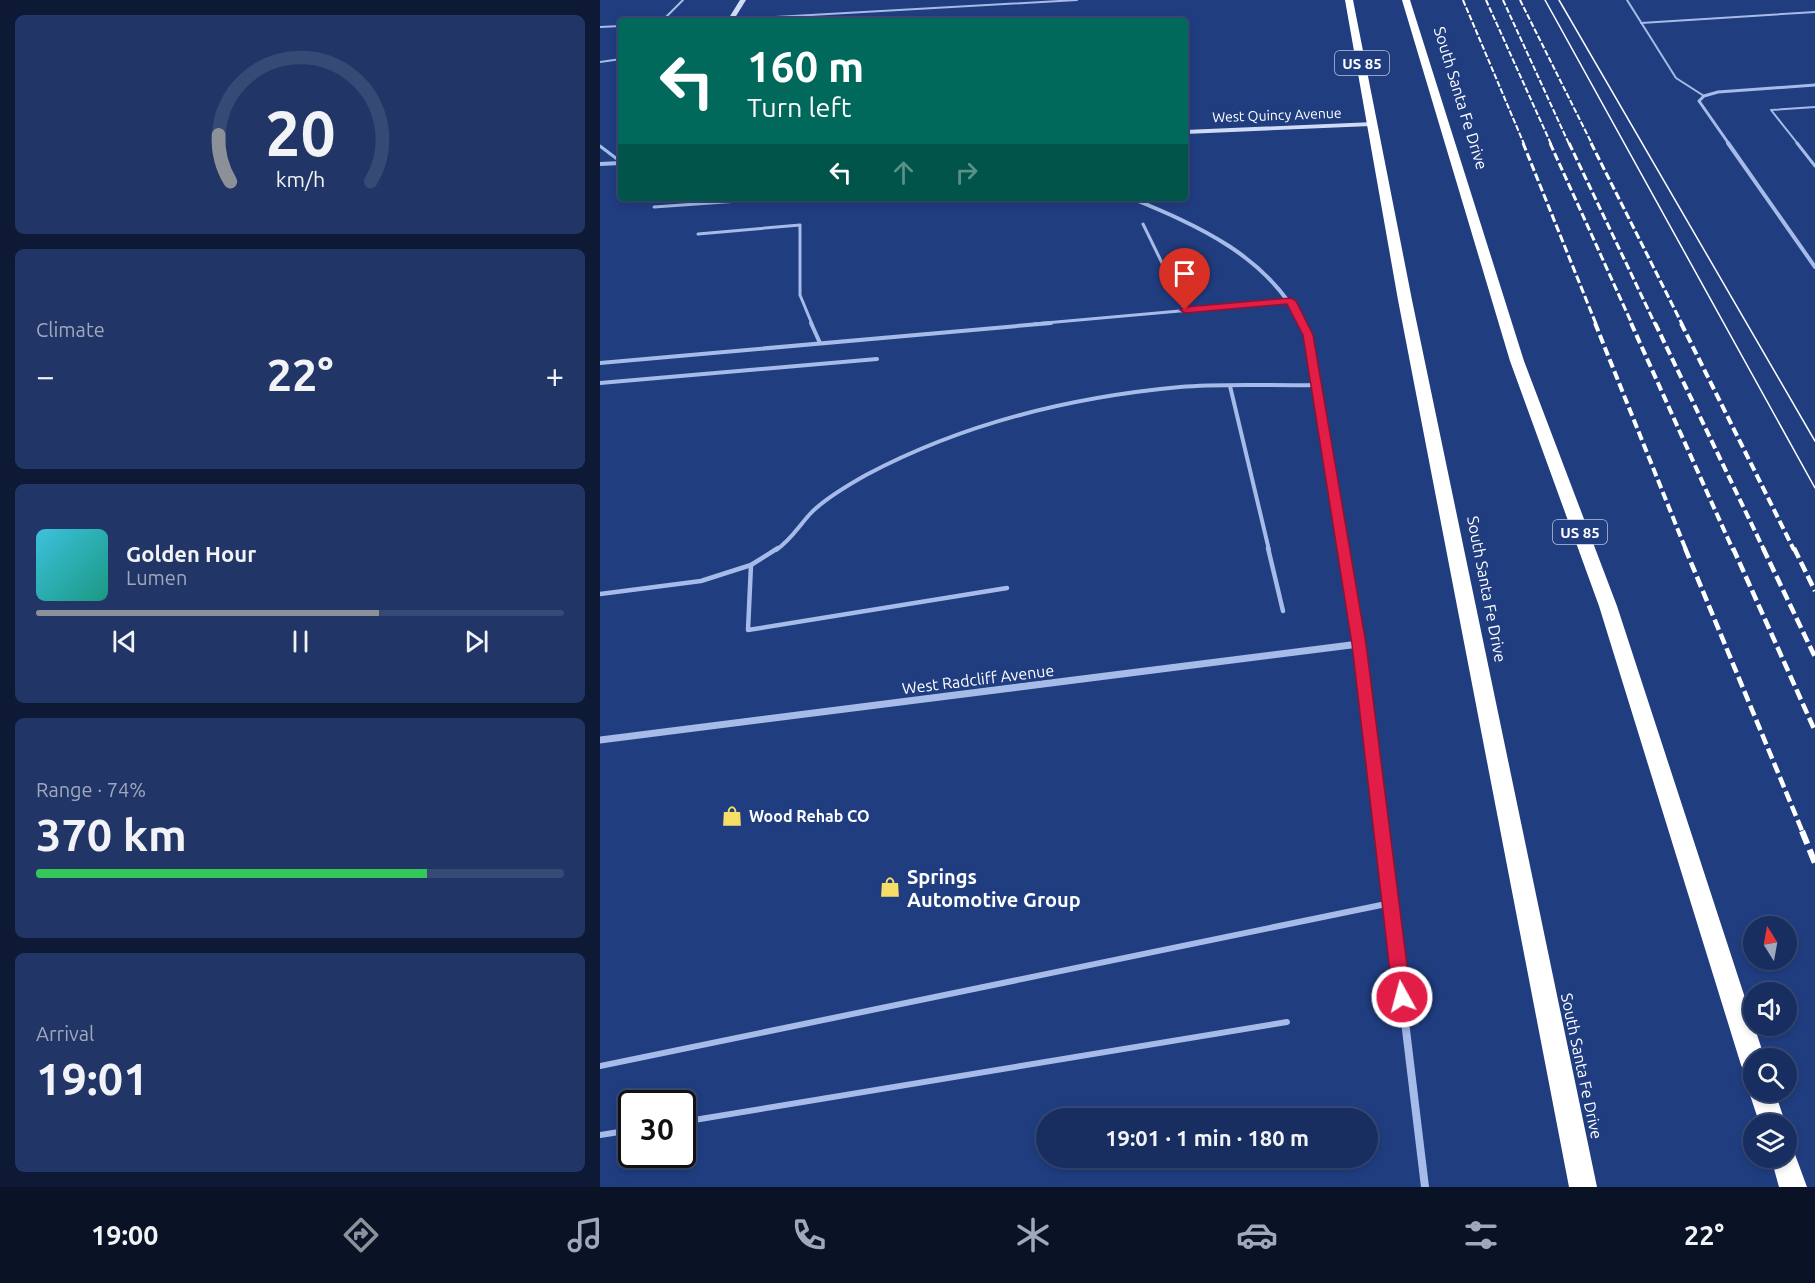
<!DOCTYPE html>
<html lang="en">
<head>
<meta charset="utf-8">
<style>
  body { margin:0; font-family:Ubuntu,sans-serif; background:#213666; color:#f1f3f6; height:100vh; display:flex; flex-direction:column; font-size:22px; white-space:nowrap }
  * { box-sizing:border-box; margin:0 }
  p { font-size:20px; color:#9fa8bd }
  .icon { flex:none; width:33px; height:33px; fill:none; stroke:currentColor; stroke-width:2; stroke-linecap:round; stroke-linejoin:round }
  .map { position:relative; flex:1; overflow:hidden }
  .side { display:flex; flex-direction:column; gap:15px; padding:15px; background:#0d1935; width:600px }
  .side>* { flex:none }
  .hud { position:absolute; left:18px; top:18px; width:570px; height:183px; border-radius:6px; box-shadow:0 3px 9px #0003,0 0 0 2px #364a75; background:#00695c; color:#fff; overflow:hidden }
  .needle { width:39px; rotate:349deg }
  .tools { position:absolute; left:1143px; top:916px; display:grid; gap:12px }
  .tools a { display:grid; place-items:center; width:54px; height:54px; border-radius:50%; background:#182e60; box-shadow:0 3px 9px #0003,0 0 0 2px #364a75; font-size:30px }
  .speed { position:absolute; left:18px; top:1090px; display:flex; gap:12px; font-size:30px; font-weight:700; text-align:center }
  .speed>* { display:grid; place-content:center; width:78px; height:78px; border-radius:50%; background:#182e60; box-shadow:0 3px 9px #0003,0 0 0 2px #364a75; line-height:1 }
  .speed .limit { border:3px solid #111; border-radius:9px; background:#fff; color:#111 }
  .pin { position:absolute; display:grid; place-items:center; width:51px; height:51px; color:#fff; margin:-62px -26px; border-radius:50% 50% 50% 0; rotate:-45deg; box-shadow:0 0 6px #0007 }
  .pin .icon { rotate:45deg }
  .me { position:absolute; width:66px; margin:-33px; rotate:353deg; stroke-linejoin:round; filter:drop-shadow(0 0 4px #0008) }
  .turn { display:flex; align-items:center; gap:21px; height:126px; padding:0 30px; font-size:27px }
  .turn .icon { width:78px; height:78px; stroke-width:2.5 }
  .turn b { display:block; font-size:42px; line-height:51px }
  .lanes { display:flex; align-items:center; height:57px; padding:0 30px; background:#0003; justify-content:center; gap:30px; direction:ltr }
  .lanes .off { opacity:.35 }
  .big { font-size:45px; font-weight:700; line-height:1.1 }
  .side .card { flex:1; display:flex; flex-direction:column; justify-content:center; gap:9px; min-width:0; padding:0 21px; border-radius:9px; background:#213666 }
  .side .dial { align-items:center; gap:0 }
  .dial svg { height:156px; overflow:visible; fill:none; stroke:#364a75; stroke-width:7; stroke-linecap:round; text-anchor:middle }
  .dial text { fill:#f1f3f6; stroke:none }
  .song { display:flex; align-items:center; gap:18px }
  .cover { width:72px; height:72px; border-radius:9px; background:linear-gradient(135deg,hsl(190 70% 55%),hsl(170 70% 35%)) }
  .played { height:6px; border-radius:3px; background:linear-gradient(90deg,#8c9099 65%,#364a75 65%) }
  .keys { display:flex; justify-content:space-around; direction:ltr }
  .heat { display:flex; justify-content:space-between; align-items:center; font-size:33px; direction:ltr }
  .charge { height:9px; border-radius:4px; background:linear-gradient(90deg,#34c759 74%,#364a75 0) }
  .trip { position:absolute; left:436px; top:1108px; width:342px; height:60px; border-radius:30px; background:#182e60; box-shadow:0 3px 9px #0003,0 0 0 2px #364a75; font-weight:700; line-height:60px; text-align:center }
  .dock { display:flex; height:96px; justify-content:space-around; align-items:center; background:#0a1226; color:#9fa8bd }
  .dock .icon { width:42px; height:42px }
  .dock .current { color:#8c9099 }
  .dock b { font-size:27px; color:#f1f3f6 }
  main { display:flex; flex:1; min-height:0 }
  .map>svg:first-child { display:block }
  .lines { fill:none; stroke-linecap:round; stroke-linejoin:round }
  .lane-far4 { stroke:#a6bbe8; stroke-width:2 }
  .lane-far3 { stroke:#a6bbe8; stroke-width:3 }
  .lane-far2 { stroke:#a6bbe8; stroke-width:4 }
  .lane-far1 { stroke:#a6bbe8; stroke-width:4.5 }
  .lane { stroke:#a6bbe8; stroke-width:6 }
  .street-far4 { stroke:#a6bbe8; stroke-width:3 }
  .street-far3 { stroke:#a6bbe8; stroke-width:4 }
  .street-far2 { stroke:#a6bbe8; stroke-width:5 }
  .street-far1 { stroke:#a6bbe8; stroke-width:7 }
  .street { stroke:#a6bbe8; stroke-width:8 }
  .secondary { fill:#d0dcf6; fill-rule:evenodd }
  .highway { fill:#fff; fill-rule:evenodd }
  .tram { stroke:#fff; stroke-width:1.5 }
  .rail-far4 { stroke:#fff; stroke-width:2; stroke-dasharray:6 2; stroke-linecap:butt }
  .rail-far3 { stroke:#fff; stroke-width:3; stroke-dasharray:8 3; stroke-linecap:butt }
  .rail-far2 { stroke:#fff; stroke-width:4; stroke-dasharray:9 4; stroke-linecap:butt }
  .rail-far1 { stroke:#fff; stroke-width:4.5; stroke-dasharray:11 4.5; stroke-linecap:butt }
  .rail { stroke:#fff; stroke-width:6; stroke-dasharray:14 6; stroke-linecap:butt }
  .route { fill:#e11d48; stroke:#92132f; stroke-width:1.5 }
  .labels { text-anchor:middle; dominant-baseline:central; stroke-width:6; stroke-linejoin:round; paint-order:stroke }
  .far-street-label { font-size:14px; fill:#fff; stroke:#203d80 }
  .shield { fill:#203d80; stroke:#bcc5d9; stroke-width:1.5 }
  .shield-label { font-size:15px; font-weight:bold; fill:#fff }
  .street-label { font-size:16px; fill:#fff; stroke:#203d80 }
  .poi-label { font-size:16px; font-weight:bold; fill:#fff; stroke:#203d80; text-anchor:start }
  .near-poi-label { font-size:20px; font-weight:bold; fill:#fff; stroke:#203d80; text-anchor:start }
</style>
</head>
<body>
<main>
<section class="side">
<div class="card dial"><svg viewBox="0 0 100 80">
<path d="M14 69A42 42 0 1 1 86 69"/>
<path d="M14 69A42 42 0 0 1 8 45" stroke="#8c9099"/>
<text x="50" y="56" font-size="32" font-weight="700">20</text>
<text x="50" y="72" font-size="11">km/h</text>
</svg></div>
<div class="card"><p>Climate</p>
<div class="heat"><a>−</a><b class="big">22°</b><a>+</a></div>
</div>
<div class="card">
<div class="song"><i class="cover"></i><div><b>Golden Hour</b><p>Lumen</p></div></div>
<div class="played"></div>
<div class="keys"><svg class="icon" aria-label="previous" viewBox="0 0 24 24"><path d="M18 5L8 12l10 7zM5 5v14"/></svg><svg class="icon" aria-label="pause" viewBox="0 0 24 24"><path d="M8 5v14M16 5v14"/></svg><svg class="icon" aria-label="next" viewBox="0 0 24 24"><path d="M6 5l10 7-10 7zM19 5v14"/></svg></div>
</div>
<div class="card"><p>Range · 74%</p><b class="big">370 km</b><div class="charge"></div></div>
<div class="card"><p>Arrival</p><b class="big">19:01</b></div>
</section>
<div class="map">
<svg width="1215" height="1187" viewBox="0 0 1215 1187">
  <rect width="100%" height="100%" fill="#203d80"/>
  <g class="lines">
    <g class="lane-far4">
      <polyline points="1027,0 1076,78 1104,96"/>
      <polyline points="62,21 83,0"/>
      <polyline points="106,21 477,0"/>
      <polyline points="1041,23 1215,12"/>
      <polyline points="0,27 21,26"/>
      <polyline points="0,62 21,59"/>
      <polyline points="1198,144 1171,110 1215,107"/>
    </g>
    <g class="lane-far3">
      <polyline points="1197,143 1215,166"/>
      <polyline points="0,146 21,162"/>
      <polyline points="54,207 180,198"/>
      <polyline points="543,224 585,310"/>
      <polyline points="98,234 200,225 200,295 212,324"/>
      <polyline points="434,324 691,301"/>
    </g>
    <g class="lane-far2">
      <polyline points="211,323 220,343"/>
      <polyline points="0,363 451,323"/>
      <polyline points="0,383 277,359"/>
      <polyline points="630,386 669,550"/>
      <path d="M176 550C190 541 199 526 210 514 222 501 250 484 266 475 362 424 471 397 580 387 624 383 671 386 716 385"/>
    </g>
    <g class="lane-far1">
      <polyline points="668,548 683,611"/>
      <polyline points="151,565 148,630 407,588"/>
      <polyline points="0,594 101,581 151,565 178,548"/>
    </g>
    <g class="lane">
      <polyline points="0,1066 791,903"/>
      <polyline points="82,1122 687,1022"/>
      <polyline points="0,1135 32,1130"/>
    </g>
    <polyline class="street-far4" points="1129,144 1099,101 1104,96 1118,92 1215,85"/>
    <g class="street-far3">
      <polyline points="1128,143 1215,267"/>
      <polyline points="0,164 21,163"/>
      <path d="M531 198C599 226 667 256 702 324"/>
    </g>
    <polyline class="street-far2" points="702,323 708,335 743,550"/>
    <g class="street-far1">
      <polyline points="743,548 759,644 782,833"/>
      <polyline points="0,740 759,644"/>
    </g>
    <polyline class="street" points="782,831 825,1187"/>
    <g class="secondary">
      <polygon points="140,0 146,0 133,21 127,21"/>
      <polygon points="774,122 774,126 771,126 585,134 585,130"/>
    </g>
    <g class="highway">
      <polygon points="745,0 753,0 812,300 997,1187 969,1187 798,300"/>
      <polygon points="802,0 810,0 924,361 1017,606 1165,1059 1154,1059 1154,1076 1145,1073 1141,1065 999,606 910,361"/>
      <polygon points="1154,1084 1154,1092 1175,1092 1186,1125 1160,1125 1149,1092"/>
      <polygon points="1186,1147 1193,1149 1207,1187 1179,1187 1171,1158 1186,1158"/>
    </g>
    <g class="tram">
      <polyline points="945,0 1215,488"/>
      <polyline points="959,0 1215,441"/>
    </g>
    <g class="rail-far4">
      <polyline points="863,0 924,144"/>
      <polyline points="886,0 951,144"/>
      <polyline points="903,0 969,144"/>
      <polyline points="920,0 992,144"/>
    </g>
    <g class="rail-far3">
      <polyline points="923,143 996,324"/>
      <polyline points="950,143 1032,324"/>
      <polyline points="969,143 1055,324"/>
      <polyline points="991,143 1082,324"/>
    </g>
    <g class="rail-far2">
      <polyline points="995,323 1086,550"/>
      <polyline points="1031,323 1133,550"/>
      <polyline points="1055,323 1164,550"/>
      <polyline points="1081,323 1194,550"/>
    </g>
    <g class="rail-far1">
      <polyline points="1085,548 1203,833"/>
      <polyline points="1133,548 1215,731"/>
      <polyline points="1163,548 1215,657"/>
      <polyline points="1194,548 1215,591"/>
    </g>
    <polyline class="rail" points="1202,831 1215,863"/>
  </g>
  <polygon class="route" points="691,298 696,301 713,335 766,644 811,997 809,1003 802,1005 796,1003 793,997 752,644 703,335 687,304 585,313 580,310 585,307"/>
  <defs>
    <g id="shop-bare" transform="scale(1.62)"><path d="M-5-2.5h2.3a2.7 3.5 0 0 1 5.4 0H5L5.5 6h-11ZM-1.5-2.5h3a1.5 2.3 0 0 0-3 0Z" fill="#f5df67" stroke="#203d80" stroke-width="2.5" paint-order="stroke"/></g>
  </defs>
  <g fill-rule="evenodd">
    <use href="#shop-bare" x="132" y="816"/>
    <use href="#shop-bare" x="290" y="887"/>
  </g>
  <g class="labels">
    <g class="far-street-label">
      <text transform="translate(677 115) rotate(-2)">West Quincy Avenue</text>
    </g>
    <g class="shield">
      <rect x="735" y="51" width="54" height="24" rx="4.5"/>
      <rect x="953" y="520" width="54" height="24" rx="4.5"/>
    </g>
    <g class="shield-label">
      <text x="762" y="63">US 85</text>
      <text x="980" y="532">US 85</text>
    </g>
    <g class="street-label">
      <text transform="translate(861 98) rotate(73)">South Santa Fe Drive</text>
      <text transform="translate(887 589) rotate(79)">South Santa Fe Drive</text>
      <text transform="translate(378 679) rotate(-7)">West Radcliff Avenue</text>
      <text transform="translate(982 1066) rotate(78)">South Santa Fe Drive</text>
    </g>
    <g class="poi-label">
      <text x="149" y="816">Wood Rehab CO</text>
    </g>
    <g class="near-poi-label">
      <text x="307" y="876">Springs<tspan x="307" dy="23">Automotive Group</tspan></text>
    </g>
  </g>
</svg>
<div class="tools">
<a><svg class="needle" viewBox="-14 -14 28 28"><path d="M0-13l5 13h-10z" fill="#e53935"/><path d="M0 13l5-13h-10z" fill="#9fa8bd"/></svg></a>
<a><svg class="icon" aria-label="sound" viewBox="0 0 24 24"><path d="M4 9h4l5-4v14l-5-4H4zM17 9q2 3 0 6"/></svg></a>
<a><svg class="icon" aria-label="search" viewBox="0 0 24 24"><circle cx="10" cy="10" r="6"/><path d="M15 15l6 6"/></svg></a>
<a><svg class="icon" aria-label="layers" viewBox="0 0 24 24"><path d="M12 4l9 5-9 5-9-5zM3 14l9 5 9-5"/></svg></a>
</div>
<div class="speed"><div class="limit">30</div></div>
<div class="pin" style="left:585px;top:310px;background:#d93025"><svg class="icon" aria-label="arrive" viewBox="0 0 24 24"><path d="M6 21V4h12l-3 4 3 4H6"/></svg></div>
<svg class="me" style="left:802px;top:997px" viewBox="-20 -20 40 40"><circle r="17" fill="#e11d48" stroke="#fff" stroke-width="3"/><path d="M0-11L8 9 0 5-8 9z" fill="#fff"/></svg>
<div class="trip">19:01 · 1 min · 180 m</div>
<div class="hud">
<div class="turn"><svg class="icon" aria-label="left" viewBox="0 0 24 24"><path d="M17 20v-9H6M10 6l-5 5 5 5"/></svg><div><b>160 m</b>Turn left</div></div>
<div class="lanes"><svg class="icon" aria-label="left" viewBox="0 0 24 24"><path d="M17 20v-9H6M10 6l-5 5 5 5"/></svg><svg class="icon off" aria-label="ahead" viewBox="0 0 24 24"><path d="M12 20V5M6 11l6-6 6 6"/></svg><svg class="icon off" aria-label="right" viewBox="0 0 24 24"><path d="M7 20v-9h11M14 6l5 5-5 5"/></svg></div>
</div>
</div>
</main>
<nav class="dock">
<b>19:00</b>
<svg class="icon current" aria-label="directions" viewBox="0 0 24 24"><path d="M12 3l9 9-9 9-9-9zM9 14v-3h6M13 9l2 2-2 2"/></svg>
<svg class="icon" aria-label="music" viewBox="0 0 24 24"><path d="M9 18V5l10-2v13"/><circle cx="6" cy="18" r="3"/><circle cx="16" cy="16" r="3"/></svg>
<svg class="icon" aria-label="phone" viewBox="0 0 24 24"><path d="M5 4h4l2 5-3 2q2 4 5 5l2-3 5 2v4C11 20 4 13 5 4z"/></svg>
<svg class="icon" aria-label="climate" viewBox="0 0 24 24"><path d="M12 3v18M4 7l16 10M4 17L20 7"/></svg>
<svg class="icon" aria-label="car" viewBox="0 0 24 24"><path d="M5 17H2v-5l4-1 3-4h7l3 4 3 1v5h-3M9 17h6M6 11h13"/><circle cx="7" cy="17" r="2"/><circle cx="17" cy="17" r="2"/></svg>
<svg class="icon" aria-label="filters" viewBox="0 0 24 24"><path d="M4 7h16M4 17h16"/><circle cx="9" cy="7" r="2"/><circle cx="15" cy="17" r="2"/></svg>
<b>22°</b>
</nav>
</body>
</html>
